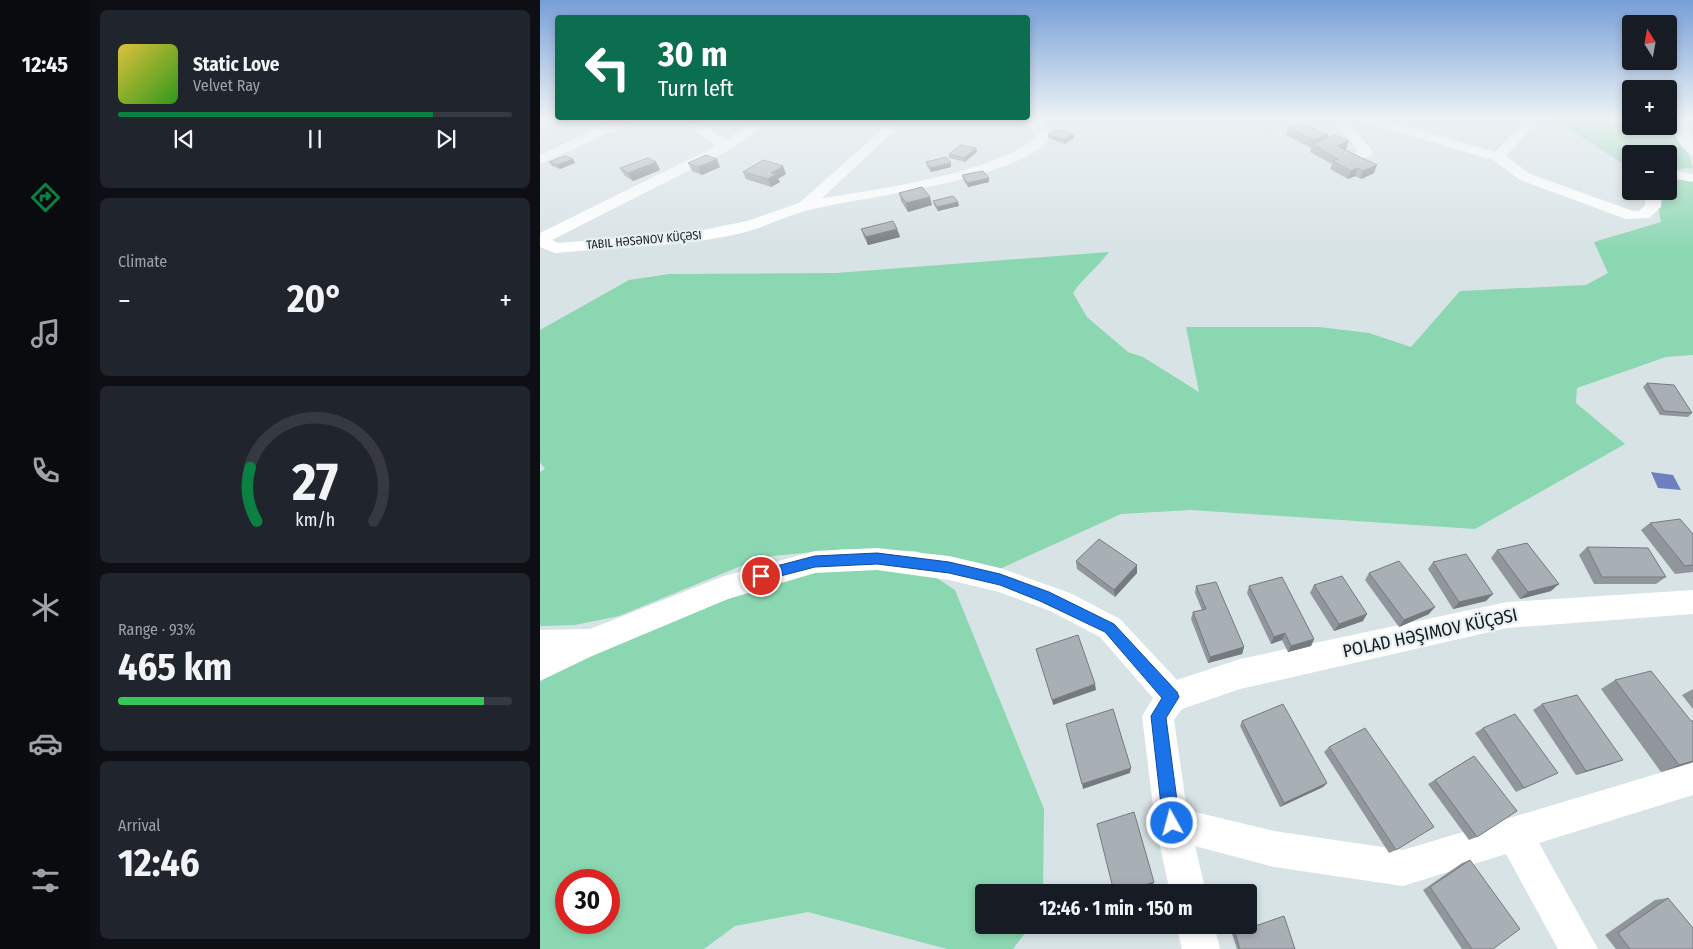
<!DOCTYPE html>
<html lang="en">
<head>
<meta charset="utf-8">
<style>
  body { margin:0; font-family:"Fira Sans Condensed",sans-serif; background:#20242c; color:#f1f3f6; height:100vh; display:flex; flex-direction:column; font-size:19px; white-space:nowrap }
  * { box-sizing:border-box; margin:0 }
  p { font-size:16px; color:#9ea1a6 }
  .icon { flex:none; width:28px; height:28px; fill:none; stroke:currentColor; stroke-width:2; stroke-linecap:round; stroke-linejoin:round }
  .map { position:relative; flex:1; overflow:hidden }
  .sheet { display:flex; flex-direction:column; gap:10px; padding:10px; background:#0d0f14; width:450px }
  .sheet>* { flex:none }
  .hud { position:absolute; left:15px; top:15px; width:475px; height:105px; border-radius:5px; box-shadow:0 2px 8px #0003; background:#0b6e4f; color:#fff; overflow:hidden }
  .needle { width:32px; rotate:349deg }
  .controls { position:absolute; left:1082px; top:15px; display:grid; gap:10px }
  .controls a { display:grid; place-items:center; width:55px; height:55px; border-radius:5px; background:#171b24; box-shadow:0 2px 8px #0003; font-size:25px }
  .speed { position:absolute; left:15px; top:869px; display:flex; gap:10px; font-size:25px; font-weight:700; text-align:center }
  .speed>* { display:grid; place-content:center; width:65px; height:65px; border-radius:50%; background:#171b24; box-shadow:0 2px 8px #0003; line-height:1 }
  .speed .limit { border:8px solid #d22; background:#fff; color:#111 }
  .pin { position:absolute; display:grid; place-items:center; width:42px; height:42px; color:#fff; margin:-21px; border:2px solid #fff; border-radius:50%; box-shadow:0 1px 5px #0007 }
  .me { position:absolute; width:55px; margin:-28px; rotate:353deg; stroke-linejoin:round; filter:drop-shadow(0 0 4px #0008) }
  .turn { display:flex; align-items:center; gap:18px; height:105px; padding:0 20px; font-size:22px }
  .turn .icon { width:65px; height:65px; stroke-width:2.5 }
  .turn b { display:block; font-size:35px; line-height:42px }
  .big { font-size:38px; font-weight:700; line-height:1.1 }
  .sheet .tile { flex:1; display:flex; flex-direction:column; justify-content:center; gap:8px; min-width:0; padding:0 18px; border-radius:8px; background:#20242c }
  .sheet .dial { align-items:center; gap:0 }
  .dial svg { height:130px; overflow:visible; fill:none; stroke:#363941; stroke-width:7; stroke-linecap:round; text-anchor:middle }
  .dial text { fill:#f1f3f6; stroke:none }
  .song { display:flex; align-items:center; gap:15px }
  .cover { width:60px; height:60px; border-radius:8px; background:linear-gradient(135deg,hsl(50 70% 55%),hsl(110 70% 35%)) }
  .played { height:5px; border-radius:2px; background:linear-gradient(90deg,#0b8043 80%,#363941 80%) }
  .keys { display:flex; justify-content:space-around; direction:ltr }
  .heat { display:flex; justify-content:space-between; align-items:center; font-size:28px; direction:ltr }
  .charge { height:8px; border-radius:4px; background:linear-gradient(90deg,#34c759 93%,#363941 0) }
  .trip { position:absolute; left:435px; top:884px; width:282px; height:50px; border-radius:5px; background:#171b24; box-shadow:0 2px 8px #0003; font-weight:700; line-height:50px; text-align:center }
  main { display:flex; flex:1; min-height:0 }
  .dock { display:flex; flex-direction:column; width:90px; justify-content:space-around; align-items:center; background:#090b0e; color:#9ea1a6 }
  .dock .icon { width:35px; height:35px }
  .dock .active { color:#0b8043 }
  .dock b { font-size:22px; color:#f1f3f6 }
  .map>svg:first-child { display:block }
  .green { fill:#8bd7b1; fill-rule:evenodd }
  .water { fill:#6e80bf }
  .lines { fill:none; stroke-linecap:round; stroke-linejoin:round }
  .minor { fill:#fff; fill-rule:evenodd }
  .wall { fill:#90969c }
  .shaded-wall { fill:#767a7f }
  .building { fill:#a8afb5; stroke:#767a7f }
  .route { fill:#1a73e8; stroke:#114b97 }
  .labels { text-anchor:middle; dominant-baseline:central; stroke-width:4.5; stroke-linejoin:round; paint-order:stroke }
  .far-street-label { font-size:12px; fill:#181c1d; stroke:#e6f0f3 }
  .near-street-label { font-size:18px; fill:#181c1d; stroke:#e6f0f3 }
</style>
</head>
<body>
<main>
<nav class="dock">
<b>12:45</b>
<svg class="icon active" aria-label="directions" viewBox="0 0 24 24"><path d="M12 3l9 9-9 9-9-9zM9 14v-3h6M13 9l2 2-2 2"/></svg>
<svg class="icon" aria-label="music" viewBox="0 0 24 24"><path d="M9 18V5l10-2v13"/><circle cx="6" cy="18" r="3"/><circle cx="16" cy="16" r="3"/></svg>
<svg class="icon" aria-label="phone" viewBox="0 0 24 24"><path d="M5 4h4l2 5-3 2q2 4 5 5l2-3 5 2v4C11 20 4 13 5 4z"/></svg>
<svg class="icon" aria-label="climate" viewBox="0 0 24 24"><path d="M12 3v18M4 7l16 10M4 17L20 7"/></svg>
<svg class="icon" aria-label="car" viewBox="0 0 24 24"><path d="M5 17H2v-5l4-1 3-4h7l3 4 3 1v5h-3M9 17h6M6 11h13"/><circle cx="7" cy="17" r="2"/><circle cx="17" cy="17" r="2"/></svg>
<svg class="icon" aria-label="filters" viewBox="0 0 24 24"><path d="M4 7h16M4 17h16"/><circle cx="9" cy="7" r="2"/><circle cx="15" cy="17" r="2"/></svg>
</nav>
<section class="sheet">
<div class="tile">
<div class="song"><i class="cover"></i><div><b>Static Love</b><p>Velvet Ray</p></div></div>
<div class="played"></div>
<div class="keys"><svg class="icon" aria-label="previous" viewBox="0 0 24 24"><path d="M18 5L8 12l10 7zM5 5v14"/></svg><svg class="icon" aria-label="pause" viewBox="0 0 24 24"><path d="M8 5v14M16 5v14"/></svg><svg class="icon" aria-label="next" viewBox="0 0 24 24"><path d="M6 5l10 7-10 7zM19 5v14"/></svg></div>
</div>
<div class="tile"><p>Climate</p>
<div class="heat"><a>−</a><b class="big">20°</b><a>+</a></div>
</div>
<div class="tile dial"><svg viewBox="0 0 100 80">
<path d="M14 69A42 42 0 1 1 86 69"/>
<path d="M14 69A42 42 0 0 1 10 36" stroke="#0b8043"/>
<text x="50" y="56" font-size="32" font-weight="700">27</text>
<text x="50" y="72" font-size="11">km/h</text>
</svg></div>
<div class="tile"><p>Range · 93%</p><b class="big">465 km</b><div class="charge"></div></div>
<div class="tile"><p>Arrival</p><b class="big">12:46</b></div>
</section>
<div class="map">
<svg width="1153" height="949" viewBox="0 0 1153 949">
  <rect width="100%" height="100%" fill="#d8e3e6"/>
  <g class="green">
    <polygon points="1014,119 1091,119 1091,126 1129,126 1129,119 1136,119 1153,168 1129,170 1129,154 1091,154 1091,169"/>
    <path d="M1134 177 1153 181V355L1126 357 1037 388 1036 403 1085 444 935 529 651 510 581 514 453 572 375 551 304 549 223 557 79 616 35 625 0 626V472L5 469 0 462V330L89 280 129 274 296 273 569 252C558 267 543 278 533 293L547 317 588 352 603 357 659 392 646 327H779L829 333 871 347 920 291 1046 285 1068 273 1054 242 1121 222 1117 200 1120 191H1129V178Z"/>
    <path d="M332 569 392 575 415 590 504 809 503 892H444V925H491L473 949H407L268 912 195 926 164 949H0V673L176 596 273 570ZM26 880H69V922H26Z"/>
  </g>
  <polygon class="water" points="1111,472 1133,475 1141,490 1118,488"/>
  <g class="lines">
    <g class="minor">
      <polygon points="84,119 102,119 101,122 71,132 0,164 0,155 61,126"/>
      <path d="M140 119H154L186 140 219 119H233L191 149 12 240 18 243 153 232 207 221 259 203 354 119H367L282 198C335 190 458 172 496 137L493 130 483 119H496L504 125 510 138C480 180 321 197 269 210 252 214 235 222 219 228 198 235 173 239 152 242 106 247 60 249 15 253L0 247V233L176 146Z"/>
      <path d="M792 119H805L831 149 833 152C829 158 820 161 813 159L811 156 818 151Z"/>
      <polygon points="822,119 841,119 955,152 987,119 1000,119 966,156 990,174 1093,211 1099,211 1105,205 1106,191 1122,191 1121,207 1109,218 1086,219 980,180 953,160 823,122"/>
      <path d="M1130 119H1142L1143 124 1153 140V155C1143 153 1129 128 1130 119Z"/>
      <polygon points="1129,170 1153,174 1153,182 1129,178"/>
      <polygon points="337,548 409,556 460,568 530,593 580,619 637,680 700,659 967,602 1153,590 1153,614 967,628 700,689 642,709 634,720 647,810 734,831 863,850 1153,763 1153,795 999,843 1058,949 1018,949 966,854 863,886 734,867 655,846 666,892 630,892 615,823 602,716 613,698 560,637 510,611 459,592 409,580 337,570 275,573 188,599 52,656 0,681 0,630 50,629 184,576 275,551"/>
      <polygon points="636,925 674,925 680,949 642,949"/>
    </g>
  </g>
  <g class="wall">
    <polygon points="748,128 788,135 787,138 806,149 804,150 834,173 821,179 815,176 808,179 790,169 792,164 770,152 771,148 746,135"/>
    <polygon points="533,134 534,138 524,144 508,138 508,135"/>
    <polygon points="436,148 437,152 425,162 409,158 409,154"/>
    <polygon points="33,159 35,163 20,169 12,166 9,162"/>
    <polygon points="116,162 120,170 93,181 85,176 80,168"/>
    <polygon points="386,162 411,167 391,172 387,166"/>
    <polygon points="148,163 180,167 162,175 152,171"/>
    <polygon points="203,172 246,174 238,179 240,182 231,187 206,179"/>
    <polygon points="422,175 449,182 428,187 423,179"/>
    <polygon points="359,193 392,205 368,212 361,201"/>
    <polygon points="393,201 418,202 419,206 398,211 394,205"/>
    <polygon points="321,229 357,229 360,237 328,245 324,237"/>
    <polygon points="1107,383 1152,413 1148,417 1120,415 1103,387"/>
    <polygon points="1110,523 1153,534 1153,572 1135,574 1101,530"/>
    <polygon points="1047,547 1126,577 1116,584 1054,584 1039,555"/>
    <polygon points="957,550 1011,591 980,599 951,558"/>
    <polygon points="536,561 597,573 575,597 537,569"/>
    <polygon points="893,562 946,601 913,609 888,569"/>
    <polygon points="829,573 889,614 859,627 825,580"/>
    <polygon points="774,585 823,621 794,631 770,593"/>
    <polygon points="656,586 704,647 702,654 668,663 651,619 653,612 662,610 655,593"/>
    <polygon points="709,586 774,639 771,646 748,652 742,640 731,644 707,593"/>
    <polygon points="1075,680 1153,762 1121,772 1061,689"/>
    <polygon points="1153,689 1153,709 1142,695"/>
    <polygon points="1002,704 1072,764 1036,775 993,710"/>
    <polygon points="702,721 787,783 783,787 740,807 700,726"/>
    <polygon points="943,728 1009,777 976,792 935,733"/>
    <polygon points="789,747 856,850 849,853 784,752"/>
    <polygon points="934,756 937,837 929,840 888,784"/>
    <polygon points="930,860 953,949 922,949 883,890 922,863"/>
    <polygon points="1128,898 1153,949 1076,949 1065,935 1115,900"/>
    <polygon points="695,933 755,949 697,949 692,934"/>
  </g>
  <g class="shaded-wall">
    <polygon points="533,134 534,138 524,144 524,140"/>
    <polygon points="788,135 786,143 773,144 774,140"/>
    <polygon points="809,141 806,149 795,154 797,146"/>
    <polygon points="436,148 437,152 425,162 424,158"/>
    <polygon points="33,159 35,163 20,169 17,165"/>
    <polygon points="177,159 180,167 162,175 158,167"/>
    <polygon points="116,162 120,170 93,181 88,173"/>
    <polygon points="411,163 411,167 391,172 390,168"/>
    <polygon points="837,165 834,173 821,179 823,171"/>
    <polygon points="243,166 246,174 238,179 240,182 231,187 228,179 231,173"/>
    <polygon points="817,168 815,176 808,179 811,171"/>
    <polygon points="449,178 449,182 428,187 427,183"/>
    <polygon points="390,197 392,205 368,212 366,203"/>
    <polygon points="418,202 419,206 398,211 397,207"/>
    <polygon points="357,229 360,237 328,245 326,237"/>
    <polygon points="597,565 597,573 575,597 574,590"/>
    <polygon points="1019,584 1011,591 980,599 988,592"/>
    <polygon points="953,594 946,601 913,609 919,602"/>
    <polygon points="895,607 889,614 859,627 864,620"/>
    <polygon points="827,614 823,621 794,631 799,624"/>
    <polygon points="745,633 742,640 731,644 734,637"/>
    <polygon points="774,639 771,646 748,652 751,646"/>
    <polygon points="704,647 702,654 668,663 670,657"/>
    <polygon points="555,684 556,690 513,705 512,700"/>
    <polygon points="1083,760 1072,764 1036,775 1046,771"/>
    <polygon points="1153,761 1153,762 1121,772 1139,765"/>
    <polygon points="591,768 590,773 543,789 542,784"/>
    <polygon points="787,783 783,787 740,807 744,803"/>
    <polygon points="614,882 613,884 590,892 583,892"/>
  </g>
  <g class="building">
    <polygon points="761,123 788,135 774,140 748,128"/>
    <polygon points="517,129 533,134 524,140 508,135"/>
    <polygon points="795,135 809,141 797,146 837,165 823,171 817,168 811,171 792,161 798,159 772,144"/>
    <polygon points="421,145 436,148 424,158 409,154"/>
    <polygon points="166,155 177,159 158,167 148,163"/>
    <polygon points="25,156 33,159 17,165 9,162"/>
    <polygon points="406,157 411,163 390,168 386,162"/>
    <polygon points="108,158 116,162 88,173 80,168"/>
    <polygon points="223,160 243,166 231,173 236,174 228,179 203,172"/>
    <polygon points="443,171 449,178 427,183 422,175"/>
    <polygon points="382,187 390,197 366,203 359,193"/>
    <polygon points="413,196 418,202 397,207 393,201"/>
    <polygon points="353,221 357,229 326,237 321,229"/>
    <polygon points="1107,383 1134,385 1152,413 1124,411"/>
    <polygon points="1140,519 1153,534 1153,565 1145,566 1110,523"/>
    <polygon points="559,539 597,565 574,590 536,561"/>
    <polygon points="987,543 1019,584 988,592 957,550"/>
    <polygon points="1047,547 1108,548 1126,577 1062,577"/>
    <polygon points="926,554 953,594 919,602 893,562"/>
    <polygon points="859,561 895,607 864,620 829,573"/>
    <polygon points="802,576 827,614 799,624 774,585"/>
    <polygon points="742,577 774,639 751,646 745,633 734,637 709,586"/>
    <polygon points="676,582 704,647 670,657 653,612 666,609 656,586"/>
    <polygon points="538,635 555,684 512,700 496,649"/>
    <polygon points="1111,671 1151,721 1153,721 1153,761 1139,765 1075,680"/>
    <polygon points="1037,695 1083,760 1046,771 1002,704"/>
    <polygon points="743,704 787,783 744,803 702,721"/>
    <polygon points="573,709 591,768 542,784 526,724"/>
    <polygon points="975,714 1018,773 984,788 943,728"/>
    <polygon points="825,728 894,827 856,850 789,747"/>
    <polygon points="934,756 977,811 937,837 895,780"/>
    <polygon points="594,812 614,882 583,892 574,892 557,824"/>
    <polygon points="930,860 980,929 953,949 932,949 890,887"/>
    <polygon points="1128,898 1153,928 1153,949 1090,949 1078,933"/>
    <polygon points="744,916 755,949 700,949 695,933"/>
  </g>
  <linearGradient id="sky" x2="0" y2="1"><stop stop-color="#779fd8"/><stop offset="0.47" stop-color="#edf2f4"/><stop offset="1" stop-color="#edf2f4" stop-opacity="0"/></linearGradient>
  <rect width="1153" height="251" fill="url(#sky)"/>
  <polygon class="route" points="337,553 409,562 460,574 509,592 574,624 637,692 639,697 626,718 640,823 637,829 632,831 626,829 623,823 611,716 622,698 565,632 500,601 460,585 409,573 337,564 275,567 221,581 216,580 215,576 216,572 221,570 275,556"/>
  <g class="labels">
    <g class="far-street-label">
      <text transform="translate(104 240) rotate(-5)">TABIL HƏSƏNOV KÜÇƏSI</text>
    </g>
    <g class="near-street-label">
      <text transform="translate(890 633) rotate(-12)">POLAD HƏŞIMOV KÜÇƏSI</text>
    </g>
  </g>
</svg>
<div class="controls">
<a><svg class="needle" viewBox="-14 -14 28 28"><path d="M0-13l5 13h-10z" fill="#e53935"/><path d="M0 13l5-13h-10z" fill="#9ea1a6"/></svg></a>
<a>+</a>
<a>−</a>
</div>
<div class="speed"><div class="limit">30</div></div>
<div class="pin" style="left:221px;top:576px;background:#d93025"><svg class="icon" aria-label="arrive" viewBox="0 0 24 24"><path d="M6 21V4h12l-3 4 3 4H6"/></svg></div>
<svg class="me" style="left:632px;top:823px" viewBox="-20 -20 40 40"><circle r="17" fill="#1a73e8" stroke="#fff" stroke-width="3"/><path d="M0-11L8 9 0 5-8 9z" fill="#fff"/></svg>
<div class="trip">12:46 · 1 min · 150 m</div>
<div class="hud">
<div class="turn"><svg class="icon" aria-label="left" viewBox="0 0 24 24"><path d="M17 20v-9H6M10 6l-5 5 5 5"/></svg><div><b>30 m</b>Turn left</div></div>
</div>
</div>
</main>
</body>
</html>
